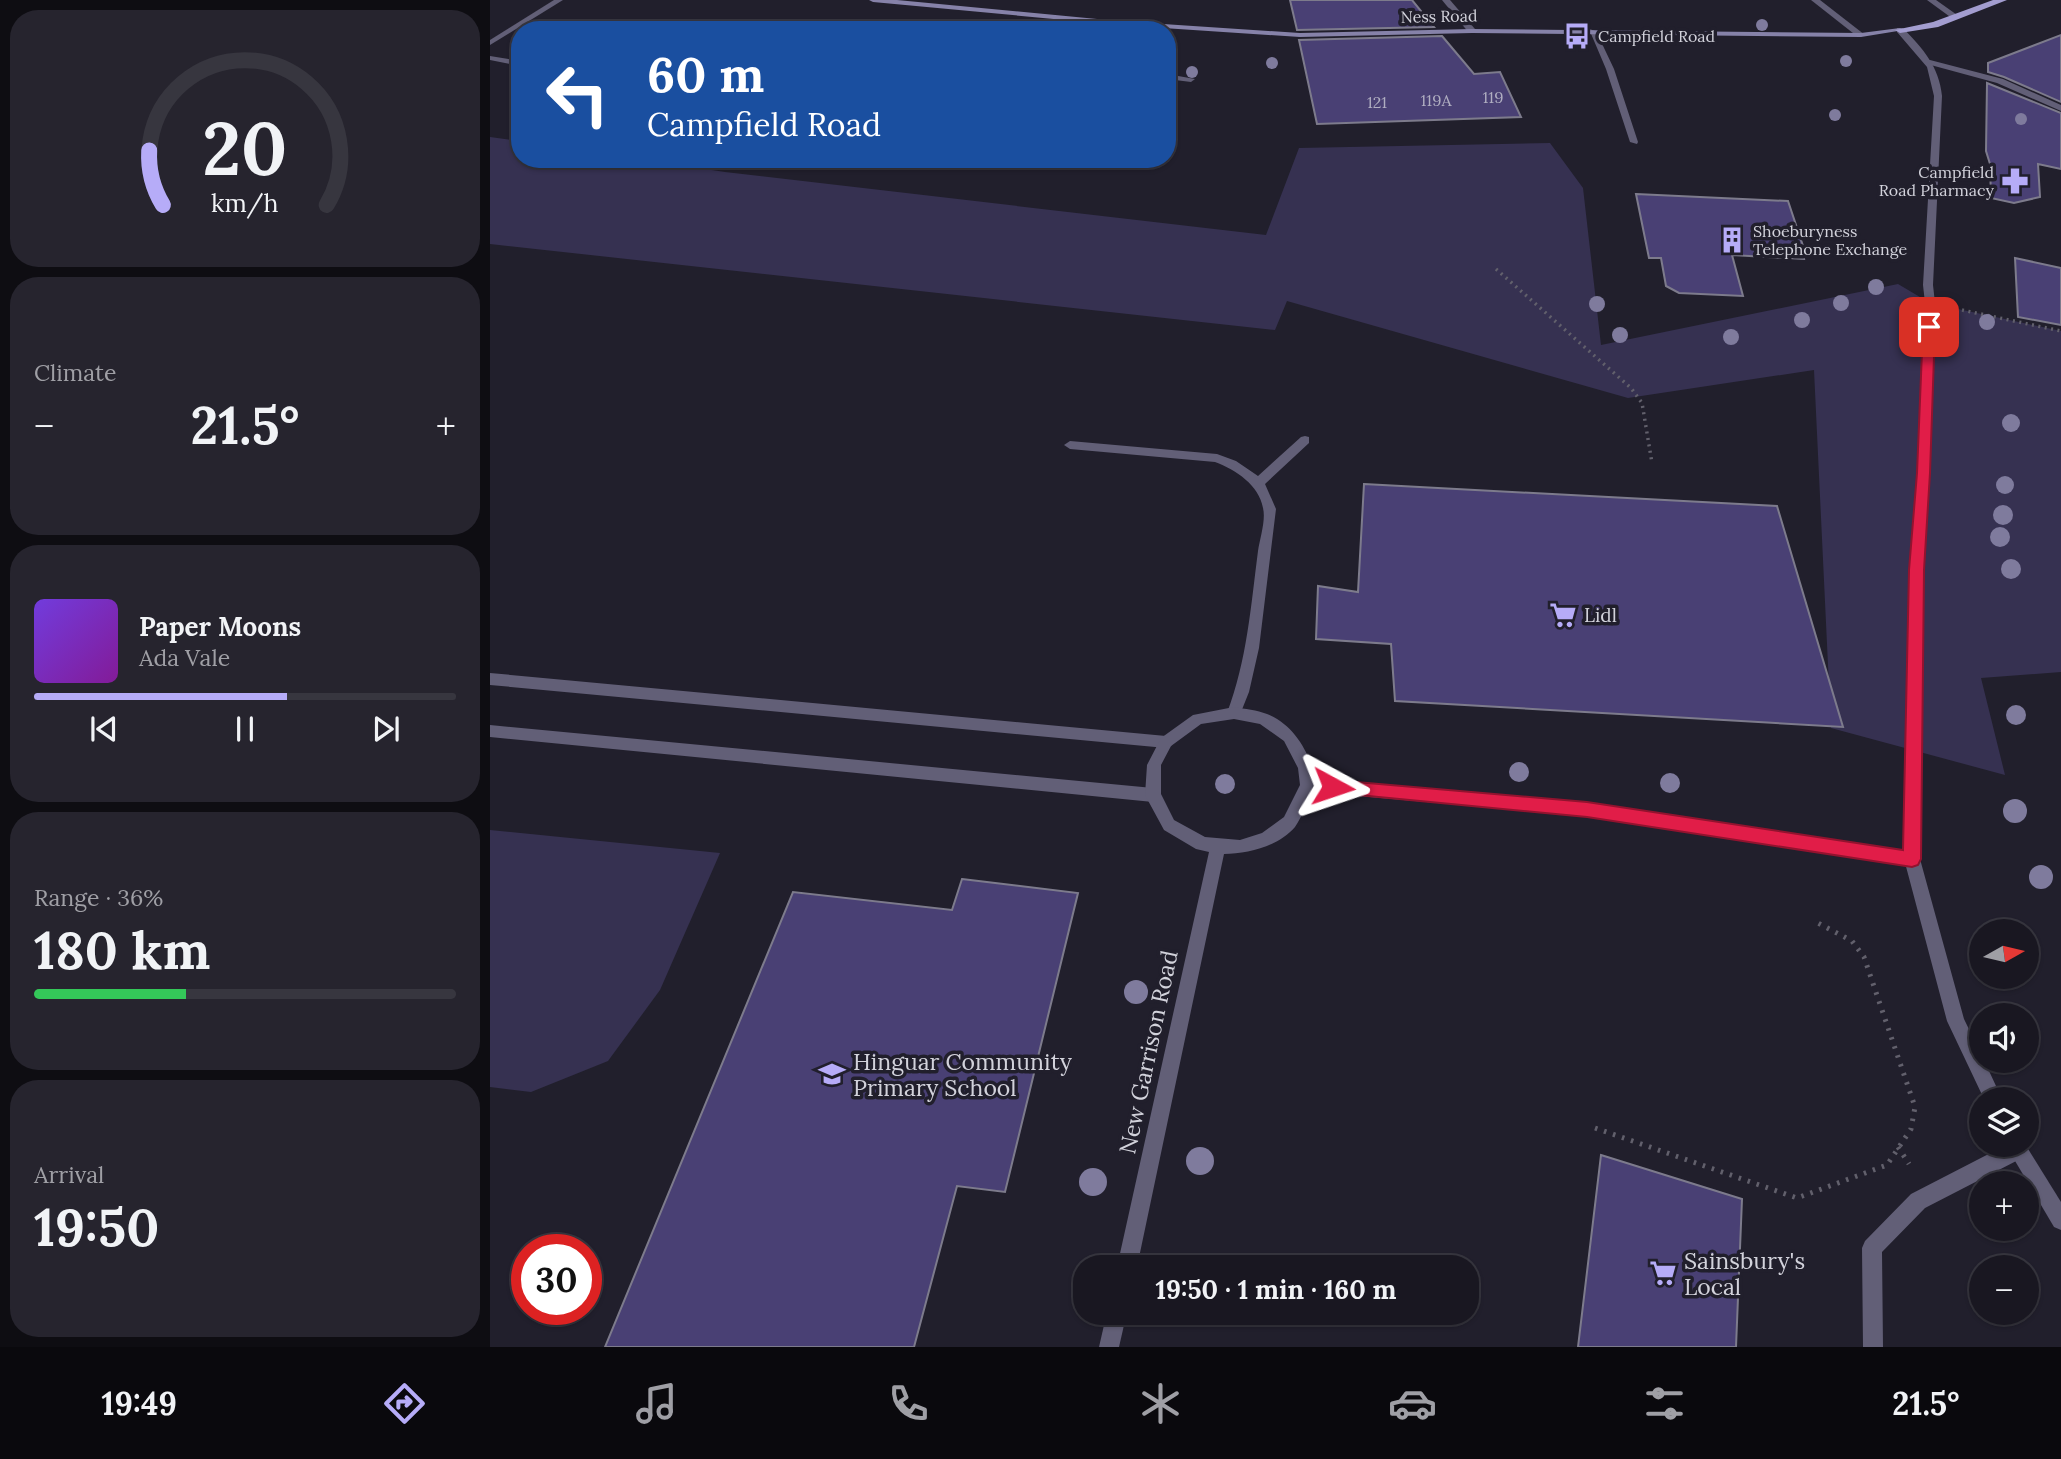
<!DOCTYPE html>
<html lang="en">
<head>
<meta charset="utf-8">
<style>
  body { margin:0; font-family:Lora,serif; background:#26242e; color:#f1f3f6; height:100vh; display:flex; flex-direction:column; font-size:26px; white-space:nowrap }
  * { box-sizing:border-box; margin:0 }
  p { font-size:23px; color:#9f9fa5 }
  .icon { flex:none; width:38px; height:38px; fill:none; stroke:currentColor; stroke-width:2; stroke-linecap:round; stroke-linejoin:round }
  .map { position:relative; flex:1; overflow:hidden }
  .sheet { display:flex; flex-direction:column; gap:10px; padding:10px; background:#0e0d12; width:490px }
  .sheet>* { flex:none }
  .guide { position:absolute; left:21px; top:21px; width:665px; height:147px; border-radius:28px; box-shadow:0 2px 5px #0004,0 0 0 2px #37363f; background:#1a4fa0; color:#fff; overflow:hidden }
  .needle { width:46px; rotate:82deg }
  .tools { position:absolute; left:1479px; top:919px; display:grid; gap:14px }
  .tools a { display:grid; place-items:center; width:70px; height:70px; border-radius:50%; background:#191721; box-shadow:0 2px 5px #0004,0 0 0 2px #37363f; font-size:35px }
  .speed { position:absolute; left:21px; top:1234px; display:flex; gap:14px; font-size:35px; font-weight:700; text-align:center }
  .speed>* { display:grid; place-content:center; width:91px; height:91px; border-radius:50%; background:#191721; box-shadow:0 2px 5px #0004,0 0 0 2px #37363f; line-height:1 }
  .speed .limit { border:10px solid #d22; background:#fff; color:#111 }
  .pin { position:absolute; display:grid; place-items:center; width:60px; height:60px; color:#fff; margin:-30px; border-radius:14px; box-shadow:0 4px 10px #0006 }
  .me { position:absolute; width:77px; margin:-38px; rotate:95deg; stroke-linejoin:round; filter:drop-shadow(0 0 5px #0008) }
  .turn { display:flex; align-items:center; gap:24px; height:147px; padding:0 21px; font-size:32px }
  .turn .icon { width:91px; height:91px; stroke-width:2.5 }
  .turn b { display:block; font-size:49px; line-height:60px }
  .big { font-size:52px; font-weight:700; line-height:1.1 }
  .sheet .card { flex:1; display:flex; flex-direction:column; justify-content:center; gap:10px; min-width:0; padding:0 24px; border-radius:28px; background:#26242e }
  .sheet .dial { align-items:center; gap:0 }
  .dial svg { height:182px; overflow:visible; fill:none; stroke:#37363f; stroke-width:7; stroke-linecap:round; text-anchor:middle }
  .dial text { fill:#f1f3f6; stroke:none }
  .song { display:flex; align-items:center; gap:21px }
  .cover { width:84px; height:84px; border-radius:10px; background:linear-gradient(135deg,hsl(260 70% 55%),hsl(290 70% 35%)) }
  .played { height:7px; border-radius:4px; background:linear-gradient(90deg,#b6acf8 60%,#37363f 60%) }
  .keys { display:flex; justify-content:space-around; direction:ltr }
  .heat { display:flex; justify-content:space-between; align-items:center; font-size:38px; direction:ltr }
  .charge { height:10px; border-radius:5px; background:linear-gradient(90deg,#34c759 36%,#37363f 0) }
  .trip { position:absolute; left:583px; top:1255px; width:406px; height:70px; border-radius:28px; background:#191721; box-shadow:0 2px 5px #0004,0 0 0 2px #37363f; font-weight:700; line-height:70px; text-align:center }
  .dock { display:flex; height:112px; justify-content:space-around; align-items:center; background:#0a090d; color:#9f9fa5 }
  .dock .icon { width:49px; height:49px }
  .dock .current { color:#b6acf8 }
  .dock b { font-size:32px; color:#f1f3f6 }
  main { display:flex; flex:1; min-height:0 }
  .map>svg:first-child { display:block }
  .green { fill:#363151 }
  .building { fill:#494074; stroke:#7d7b8c; stroke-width:2 }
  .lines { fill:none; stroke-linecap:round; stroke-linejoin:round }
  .path-far1 { stroke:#62606c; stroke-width:3.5; stroke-dasharray:2 4.5; stroke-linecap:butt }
  .path { stroke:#62606c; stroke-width:5; stroke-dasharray:2.5 7; stroke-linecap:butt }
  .service { fill:#625f77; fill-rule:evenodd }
  .minor { fill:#625f77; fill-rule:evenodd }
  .tertiary { fill:#625f77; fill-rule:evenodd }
  .secondary { fill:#8682a9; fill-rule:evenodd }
  .primary { fill:#a39dd0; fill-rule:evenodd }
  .tree { fill:#7f7b9d }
  .route { fill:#e11d48; stroke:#92132f; stroke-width:2 }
  .labels { text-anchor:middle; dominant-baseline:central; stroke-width:7; stroke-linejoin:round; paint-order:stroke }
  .far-street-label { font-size:16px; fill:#d2d2db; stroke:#211f2c }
  .far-poi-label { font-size:16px; fill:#d2d2db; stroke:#211f2c; text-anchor:start }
  .number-label { font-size:16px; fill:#b0aec1 }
  .poi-label { font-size:19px; fill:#d2d2db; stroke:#211f2c; text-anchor:start }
  .near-street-label { font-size:23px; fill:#d2d2db; stroke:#211f2c }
  .near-poi-label { font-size:23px; fill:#d2d2db; stroke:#211f2c; text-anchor:start }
</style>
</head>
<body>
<main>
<section class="sheet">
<div class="card dial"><svg viewBox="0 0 100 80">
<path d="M14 69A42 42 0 1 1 86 69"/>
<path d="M14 69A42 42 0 0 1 8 45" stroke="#b6acf8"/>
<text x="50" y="56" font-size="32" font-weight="700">20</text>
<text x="50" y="72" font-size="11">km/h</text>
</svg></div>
<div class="card"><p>Climate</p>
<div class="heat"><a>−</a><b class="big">21.5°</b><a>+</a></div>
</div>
<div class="card">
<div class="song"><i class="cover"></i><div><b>Paper Moons</b><p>Ada Vale</p></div></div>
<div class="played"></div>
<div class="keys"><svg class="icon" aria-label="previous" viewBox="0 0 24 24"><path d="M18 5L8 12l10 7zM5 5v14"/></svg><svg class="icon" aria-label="pause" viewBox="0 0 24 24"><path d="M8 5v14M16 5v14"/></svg><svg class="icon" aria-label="next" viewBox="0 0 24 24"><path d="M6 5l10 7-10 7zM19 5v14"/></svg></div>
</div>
<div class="card"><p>Range · 36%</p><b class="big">180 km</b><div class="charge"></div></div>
<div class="card"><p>Arrival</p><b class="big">19:50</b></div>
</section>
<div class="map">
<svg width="1571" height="1347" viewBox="0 0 1571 1347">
  <rect width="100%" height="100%" fill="#211f2c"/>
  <g class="green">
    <polygon points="0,137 30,141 30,159 149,159 235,172 776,235 809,148 1060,143 1093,188 1111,345 1408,284 1440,303 1571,331 1571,672 1491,678 1515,775 1341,728 1324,370 1138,398 797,301 785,330 0,244"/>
    <polygon points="0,830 230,853 170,990 118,1061 41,1092 0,1087"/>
  </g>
  <g class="building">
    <polygon points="800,0 922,0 944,27 807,30"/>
    <polygon points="1571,35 1571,102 1514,77 1498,72 1498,63"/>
    <polygon points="952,36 984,74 1010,72 1031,117 827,124 809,40"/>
    <polygon points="1497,83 1571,113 1571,169 1548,164 1550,197 1524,203 1501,198 1500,164 1496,151"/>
    <polygon points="1146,194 1298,201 1315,252 1312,251 1314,259 1242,255 1253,296 1189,293 1176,286 1171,258 1159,258"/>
    <polygon points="1525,258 1571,268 1571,325 1528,317"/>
    <polygon points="874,484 1287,506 1353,727 905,701 901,644 826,639 828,586 868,592"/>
    <polygon points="472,879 588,893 515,1192 467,1186 424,1347 115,1347 303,892 462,910"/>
    <polygon points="1111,1155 1252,1199 1246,1347 1088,1347"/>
  </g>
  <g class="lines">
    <g class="path-far1">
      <polyline points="1006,269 1141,388 1152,403 1162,463"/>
      <polyline points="1472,310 1571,331"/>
    </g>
    <g class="path">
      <polyline points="1105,1128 1307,1198 1397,1165 1421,1129 1425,1107 1374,957 1362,941 1326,922"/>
      <polyline points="1408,1147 1419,1164"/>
    </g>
    <g class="service">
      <polygon points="64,0 73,0 0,45 0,40"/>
      <polygon points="1437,0 1446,0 1470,17 1463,19"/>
      <polygon points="625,21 632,23 627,30 619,30"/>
      <polygon points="0,56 30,61 30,66 0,60"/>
      <polygon points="1440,60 1513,79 1571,105 1571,111 1507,83 1437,64 1437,60"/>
      <polygon points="677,74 705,79 701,82 677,79"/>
      <path d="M815 436 819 437V443L775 484 786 509 769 648 759 692 749 717H739L737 713C757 661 761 605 768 551 770 538 776 520 773 508 769 485 746 470 725 462L580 449 574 445 580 441 727 454 746 461 768 476 811 437Z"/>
      <polygon points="0,673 676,736 681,738 683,742 681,746 676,748 0,685"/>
      <polygon points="0,725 663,788 668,790 671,795 668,800 663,802 0,737"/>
    </g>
    <g class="minor">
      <polygon points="952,0 960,0 985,29 985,33 979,33"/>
      <polygon points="1321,0 1330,0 1375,35 1368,37"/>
      <polygon points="1099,29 1106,31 1124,69 1148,142 1147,144 1140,142 1116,69"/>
      <path d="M744 707C755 709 767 710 777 714 803 724 820 752 825 779L1097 802 1422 852 1428 854 1430 859 1428 864 1422 866 1097 816 822 792C817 803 812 817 805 827 789 846 758 854 734 854L647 1267H627L719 852 706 849 674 830 655 795 657 765 671 738 703 715ZM744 719 770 724 794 741 808 768 810 785 794 817 772 833 750 840 715 837 684 820 671 794V765L681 746 711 724Z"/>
      <polygon points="1518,1144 1534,1144 1536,1150 1534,1157 1435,1208 1392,1252 1393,1347 1373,1347 1372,1248 1375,1241 1421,1194"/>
      <polygon points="617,1312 637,1312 629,1347 609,1347"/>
    </g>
    <g class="tertiary">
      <path d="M1407 28H1413C1433 49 1449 66 1452 96L1443 285 1445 303 1440 473 1433 570 1430 859 1474 1019 1491 1054V1060H1494L1512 1099H1494L1457 1021 1414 859 1419 570 1428 473 1435 303 1433 285 1444 96 1437 67 1407 32Z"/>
      <polygon points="1515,1144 1535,1144 1571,1202 1571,1230 1564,1227"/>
    </g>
    <polygon class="secondary" points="379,0 407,0 628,21 810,33 982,29 1371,33 1410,28 1414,30 1371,37 982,33 810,37 628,25 383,2"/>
    <polygon class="primary" points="1503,0 1517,0 1448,27 1410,33 1405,30 1443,22"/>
  </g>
  <g class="tree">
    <circle cx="1272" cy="25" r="6"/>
    <circle cx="1356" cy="61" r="6"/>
    <circle cx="782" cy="63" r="6"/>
    <circle cx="702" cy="72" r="6"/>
    <circle cx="1345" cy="115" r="6"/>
    <circle cx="1531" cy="119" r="6"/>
    <circle cx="1386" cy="287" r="8"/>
    <circle cx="1351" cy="303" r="8"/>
    <circle cx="1107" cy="304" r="8"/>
    <circle cx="1312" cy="320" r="8"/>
    <circle cx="1497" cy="322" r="8"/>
    <circle cx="1130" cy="335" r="8"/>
    <circle cx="1241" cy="337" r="8"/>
    <circle cx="1521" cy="423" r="9"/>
    <circle cx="1515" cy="485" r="9"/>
    <circle cx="1513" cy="515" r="10"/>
    <circle cx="1510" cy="537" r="10"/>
    <circle cx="1521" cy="569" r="10"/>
    <circle cx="1526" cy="715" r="10"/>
    <circle cx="1029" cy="772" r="10"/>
    <circle cx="1180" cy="783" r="10"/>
    <circle cx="735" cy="784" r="10"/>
    <circle cx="1525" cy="811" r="12"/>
    <circle cx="1551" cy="877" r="12"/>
    <circle cx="646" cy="992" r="12"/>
    <circle cx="710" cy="1161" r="14"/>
    <circle cx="603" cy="1182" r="14"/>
  </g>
  <polygon class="route" points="1439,324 1445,327 1440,473 1434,570 1431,859 1428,865 1422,867 1097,817 837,792 834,787 837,782 843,780 1097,802 1413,850 1419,570 1427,473 1433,327"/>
  <defs>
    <g id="bus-bare" transform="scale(2.1)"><path d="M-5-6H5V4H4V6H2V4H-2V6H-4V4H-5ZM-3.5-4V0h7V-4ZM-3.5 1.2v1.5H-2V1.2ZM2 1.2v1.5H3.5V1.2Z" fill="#b6acf8" stroke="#211f2c" stroke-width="2.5" paint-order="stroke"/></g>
    <g id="pharmacy-bare" transform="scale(2.1)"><path d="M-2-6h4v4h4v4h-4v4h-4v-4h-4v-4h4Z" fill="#b6acf8" stroke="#211f2c" stroke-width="2.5" paint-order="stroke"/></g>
    <g id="building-bare" transform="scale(2.1)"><path d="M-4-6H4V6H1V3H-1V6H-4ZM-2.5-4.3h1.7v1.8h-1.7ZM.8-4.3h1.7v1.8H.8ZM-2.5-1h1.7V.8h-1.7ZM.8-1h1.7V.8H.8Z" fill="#b6acf8" stroke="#211f2c" stroke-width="2.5" paint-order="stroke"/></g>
    <g id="supermarket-bare" transform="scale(2.1)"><path d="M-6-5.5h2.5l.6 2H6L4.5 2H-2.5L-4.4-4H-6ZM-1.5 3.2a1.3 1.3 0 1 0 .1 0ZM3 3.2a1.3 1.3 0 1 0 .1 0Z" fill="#b6acf8" stroke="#211f2c" stroke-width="2.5" paint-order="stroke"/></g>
    <g id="school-bare" transform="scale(2.1)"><path d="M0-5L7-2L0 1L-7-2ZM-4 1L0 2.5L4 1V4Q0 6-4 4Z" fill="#b6acf8" stroke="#211f2c" stroke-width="2.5" paint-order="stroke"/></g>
  </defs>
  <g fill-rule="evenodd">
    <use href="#bus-bare" x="1087" y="36"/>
    <use href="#pharmacy-bare" x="1525" y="181"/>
    <use href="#building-bare" x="1242" y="240"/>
    <use href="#supermarket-bare" x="1073" y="615"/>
    <use href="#school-bare" x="342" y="1074"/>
    <use href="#supermarket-bare" x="1173" y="1273"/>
  </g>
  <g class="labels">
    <g class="far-street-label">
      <text transform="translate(949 16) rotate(-1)">Ness Road</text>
    </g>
    <g class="far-poi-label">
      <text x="1108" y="36">Campfield Road</text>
      <text x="1504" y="172" text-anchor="end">Campfield<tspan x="1504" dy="18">Road Pharmacy</tspan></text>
      <text x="1263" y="231">Shoeburyness<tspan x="1263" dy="18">Telephone Exchange</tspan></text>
    </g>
    <g class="number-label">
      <text x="1003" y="97">119</text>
      <text x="946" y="100">119A</text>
      <text x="887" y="102">121</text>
    </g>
    <g class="poi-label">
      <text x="1094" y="615">Lidl</text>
    </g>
    <g class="near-street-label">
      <text transform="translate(658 1052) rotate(-78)">New Garrison Road</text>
    </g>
    <g class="near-poi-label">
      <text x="363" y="1061">Hinguar Community<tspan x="363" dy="26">Primary School</tspan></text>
      <text x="1194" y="1260">Sainsbury's<tspan x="1194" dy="26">Local</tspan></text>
    </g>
  </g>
</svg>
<div class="tools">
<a><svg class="needle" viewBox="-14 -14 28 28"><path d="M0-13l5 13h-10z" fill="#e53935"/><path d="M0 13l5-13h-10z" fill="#9f9fa5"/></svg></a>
<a><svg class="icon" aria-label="sound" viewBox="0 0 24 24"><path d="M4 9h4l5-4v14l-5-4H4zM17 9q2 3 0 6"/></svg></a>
<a><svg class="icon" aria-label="layers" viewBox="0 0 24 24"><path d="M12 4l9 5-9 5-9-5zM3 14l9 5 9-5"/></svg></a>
<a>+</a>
<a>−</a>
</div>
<div class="speed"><div class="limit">30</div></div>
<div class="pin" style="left:1439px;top:327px;background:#d93025"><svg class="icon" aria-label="arrive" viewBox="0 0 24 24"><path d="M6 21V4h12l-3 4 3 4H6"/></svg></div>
<svg class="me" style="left:843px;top:787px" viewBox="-20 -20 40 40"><path d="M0-17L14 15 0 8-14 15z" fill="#e11d48" stroke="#fff" stroke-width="4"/></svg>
<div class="trip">19:50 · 1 min · 160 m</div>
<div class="guide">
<div class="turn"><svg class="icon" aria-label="left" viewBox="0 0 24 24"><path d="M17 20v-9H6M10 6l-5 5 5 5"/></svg><div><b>60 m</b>Campfield Road</div></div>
</div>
</div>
</main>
<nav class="dock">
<b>19:49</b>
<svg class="icon current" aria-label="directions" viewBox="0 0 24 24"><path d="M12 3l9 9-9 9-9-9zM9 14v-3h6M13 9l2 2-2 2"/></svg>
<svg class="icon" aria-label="music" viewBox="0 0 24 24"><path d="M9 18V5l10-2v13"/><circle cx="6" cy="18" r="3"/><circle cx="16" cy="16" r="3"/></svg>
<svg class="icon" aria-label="phone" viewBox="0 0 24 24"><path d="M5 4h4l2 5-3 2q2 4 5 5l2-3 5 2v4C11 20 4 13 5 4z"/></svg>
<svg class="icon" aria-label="climate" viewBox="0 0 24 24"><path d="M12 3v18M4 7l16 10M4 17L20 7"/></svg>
<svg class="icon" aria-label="car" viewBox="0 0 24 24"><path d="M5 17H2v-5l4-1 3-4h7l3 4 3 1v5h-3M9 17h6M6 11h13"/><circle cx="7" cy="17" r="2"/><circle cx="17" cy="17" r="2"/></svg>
<svg class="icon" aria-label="filters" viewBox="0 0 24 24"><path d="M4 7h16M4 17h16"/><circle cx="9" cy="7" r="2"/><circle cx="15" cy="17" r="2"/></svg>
<b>21.5°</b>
</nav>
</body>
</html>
